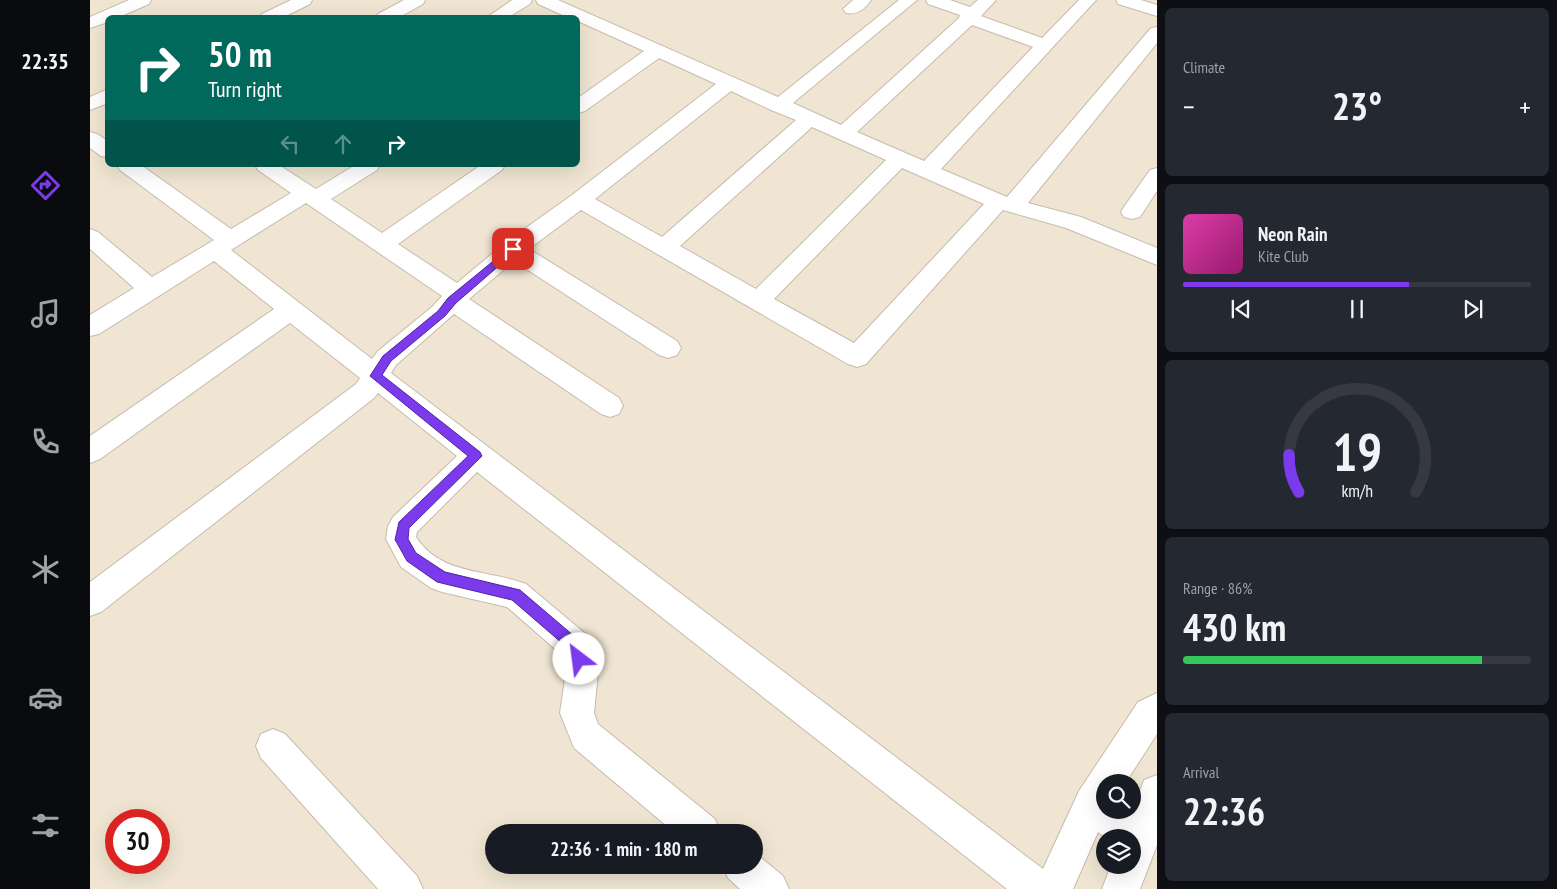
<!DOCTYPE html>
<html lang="en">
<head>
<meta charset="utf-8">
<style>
  body { margin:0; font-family:"PT Sans Narrow",sans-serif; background:#242831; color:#f1f3f6; height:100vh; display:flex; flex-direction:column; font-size:19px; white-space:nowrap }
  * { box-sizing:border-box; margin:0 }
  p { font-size:16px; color:#9ea1a6 }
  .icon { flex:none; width:28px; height:28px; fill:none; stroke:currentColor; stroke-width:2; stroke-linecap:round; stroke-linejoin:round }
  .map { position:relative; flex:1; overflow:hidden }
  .side { display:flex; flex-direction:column; gap:8px; padding:8px; background:#0d0f14; width:400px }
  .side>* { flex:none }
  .banner { position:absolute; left:15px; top:15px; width:475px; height:152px; border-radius:8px; box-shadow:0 5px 20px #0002; background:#00695c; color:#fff; overflow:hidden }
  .tools { position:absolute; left:1006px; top:774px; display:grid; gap:10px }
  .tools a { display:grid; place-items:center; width:45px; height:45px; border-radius:50%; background:#171b24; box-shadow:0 5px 20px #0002; font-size:25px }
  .speed { position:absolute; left:15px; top:809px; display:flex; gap:10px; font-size:25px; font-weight:700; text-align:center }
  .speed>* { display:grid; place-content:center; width:65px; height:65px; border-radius:50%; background:#171b24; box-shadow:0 5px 20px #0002; line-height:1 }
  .speed .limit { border:8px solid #d22; background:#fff; color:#111 }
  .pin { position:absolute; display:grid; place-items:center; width:42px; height:42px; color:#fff; margin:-21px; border-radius:10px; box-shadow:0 2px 8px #0006 }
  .me { position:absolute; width:55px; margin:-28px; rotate:330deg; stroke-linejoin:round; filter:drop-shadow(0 0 4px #0008) }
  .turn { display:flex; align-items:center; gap:18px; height:105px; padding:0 20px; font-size:22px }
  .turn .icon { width:65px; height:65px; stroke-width:2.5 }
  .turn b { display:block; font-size:35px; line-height:42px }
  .lanes { display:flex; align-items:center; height:48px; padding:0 20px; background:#0003; justify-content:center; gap:25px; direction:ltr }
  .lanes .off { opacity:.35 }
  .big { font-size:38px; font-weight:600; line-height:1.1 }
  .side .widget { flex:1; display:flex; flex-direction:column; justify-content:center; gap:8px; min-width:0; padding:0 18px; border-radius:8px; background:#242831 }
  .side .dial { align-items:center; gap:0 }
  .dial svg { height:130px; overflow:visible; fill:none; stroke:#363941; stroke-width:7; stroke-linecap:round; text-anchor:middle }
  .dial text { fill:#f1f3f6; stroke:none }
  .song { display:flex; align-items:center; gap:15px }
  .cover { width:60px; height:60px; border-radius:8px; background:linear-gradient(135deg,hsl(320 70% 55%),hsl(320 70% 35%)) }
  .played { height:5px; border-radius:2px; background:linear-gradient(90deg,#7c3aed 65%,#363941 65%) }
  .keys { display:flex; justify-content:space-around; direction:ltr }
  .heat { display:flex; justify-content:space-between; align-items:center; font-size:28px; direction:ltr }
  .charge { height:8px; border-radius:4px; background:linear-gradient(90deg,#34c759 86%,#363941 0) }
  .trip { position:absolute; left:395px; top:824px; width:278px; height:50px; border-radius:25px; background:#171b24; box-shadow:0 5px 20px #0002; font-weight:600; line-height:50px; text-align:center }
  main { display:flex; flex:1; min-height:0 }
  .tabs { display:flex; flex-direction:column; width:90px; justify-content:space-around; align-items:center; background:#090b0e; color:#9ea1a6 }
  .tabs .icon { width:35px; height:35px }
  .tabs .current { color:#7c3aed }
  .tabs b { font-size:22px; color:#f1f3f6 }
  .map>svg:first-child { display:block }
  .residential { fill:#efe5d2; fill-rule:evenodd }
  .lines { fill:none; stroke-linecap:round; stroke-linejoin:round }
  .street-casing { stroke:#c7bbab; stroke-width:2 }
  .street { fill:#fff; fill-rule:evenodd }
  .route { fill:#7c3aed; stroke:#51269a }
</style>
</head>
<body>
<main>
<nav class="tabs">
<b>22:35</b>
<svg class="icon current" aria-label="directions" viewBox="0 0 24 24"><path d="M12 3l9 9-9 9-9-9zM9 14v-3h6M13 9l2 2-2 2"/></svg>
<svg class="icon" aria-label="music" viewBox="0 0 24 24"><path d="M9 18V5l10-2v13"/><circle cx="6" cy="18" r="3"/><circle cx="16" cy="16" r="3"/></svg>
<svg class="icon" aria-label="phone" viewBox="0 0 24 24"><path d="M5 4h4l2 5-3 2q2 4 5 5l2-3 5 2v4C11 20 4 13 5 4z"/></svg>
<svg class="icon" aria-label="climate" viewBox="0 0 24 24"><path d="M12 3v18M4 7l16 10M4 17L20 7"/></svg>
<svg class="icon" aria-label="car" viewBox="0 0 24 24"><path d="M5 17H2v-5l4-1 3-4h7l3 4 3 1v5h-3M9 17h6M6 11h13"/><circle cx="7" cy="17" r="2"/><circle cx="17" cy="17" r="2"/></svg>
<svg class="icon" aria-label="filters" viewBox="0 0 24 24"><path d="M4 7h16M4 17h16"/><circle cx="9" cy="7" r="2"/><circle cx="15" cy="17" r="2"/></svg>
</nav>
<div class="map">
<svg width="1067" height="889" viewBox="0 0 1067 889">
  <rect width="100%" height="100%" fill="#f9f3e3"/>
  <path class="residential" d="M0 0H1067V889H0ZM18 18H488V165H18ZM1015 782H1042V810H1015ZM26 820H69V862H26ZM404 832H664V865H404ZM1015 838H1042V865H1015Z"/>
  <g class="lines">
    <g class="street-casing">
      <g id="street">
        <polygon points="39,0 61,0 59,4 27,18 18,18 18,22 0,28 0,17"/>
        <polygon points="201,0 222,0 220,4 192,18 170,18 172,14"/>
        <polygon points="314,0 335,0 333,4 308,18 286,18 288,14"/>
        <polygon points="422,0 442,0 440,4 417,18 396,18"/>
        <path d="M446 0H468L688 97 809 0H827L703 103 751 125 869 18 870 15 838 4 836 0H860L880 7 888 0H906L891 16 952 38 989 0H1006L851 169 917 197 1061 28 1067 27V43L938 203 991 217 1067 248V265L976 228 913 210 776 364 767 367 758 364 491 210 439 249 587 341 591 348 587 355 578 358 569 355 424 261 379 299 529 398 533 406 529 414 520 417 511 414 364 314 306 365 301 373 953 869 989 791 1048 702 1067 693V734L1036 782H1015V810H1039L1042 812 1054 780 1067 775V845L1050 889H1012L1021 865H1042V838H1016L1008 832 983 889H917L387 472 327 532 326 537C351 576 398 569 436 584L497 635 508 672 504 713 508 724 625 819 630 832H584L484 748 470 713 476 672 472 655 417 607 352 592 341 588 311 567 296 539 298 526 303 517 367 456 288 393 284 398 11 612 0 616V582L266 384 270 378 200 323 10 459 0 463V436L184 309 124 261 9 334 0 336V315L44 288 0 249V229L8 232 62 277 124 240 30 170 27 165H51L141 229 201 193 168 170 165 165H189L226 189 265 165H290L287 170 241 199 292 233 391 165H415L412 170 308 244 367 283 415 243 482 195 626 84 569 58 495 111 488 113V98L554 51 488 21V18H479L448 4ZM882 25 943 47 834 161 767 132ZM641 91 681 110 706 120 572 237 505 199ZM722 127 796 160 666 289 590 246ZM812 168 894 204 764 343 684 299ZM216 203 352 296 342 307 288 351 282 359 141 250Z"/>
        <path d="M763 0H781C775 9 767 15 756 13L753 9Z"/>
        <polygon points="1026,0 1051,0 1067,5 1067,16 1028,4"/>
        <polygon points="18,89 18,103 0,110 0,97"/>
        <polygon points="0,132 7,134 18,141 18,157 11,156 0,148"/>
        <polygon points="1067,168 1067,191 1050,217 1042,219 1034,217 1031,212 1034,207 1060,170"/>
        <polygon points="183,729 195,734 327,876 333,889 288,889 171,758 166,746 171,734"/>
        <polygon points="664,852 693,876 699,889 650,889 638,878 632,865 664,865"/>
      </g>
    </g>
    <use href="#street" class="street"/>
  </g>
  <polygon class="route" points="423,245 427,249 426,251 366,303 355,316 301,361 292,375 390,452 392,456 319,528 318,539 326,553 355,572 430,590 491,642 496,659 494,664 489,666 484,664 480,650 422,600 347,582 317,561 307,543 305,540 309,522 378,456 280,376 293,356 348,311 358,298"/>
</svg>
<div class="tools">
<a><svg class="icon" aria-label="search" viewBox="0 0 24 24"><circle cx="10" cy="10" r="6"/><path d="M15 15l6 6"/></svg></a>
<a><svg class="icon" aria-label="layers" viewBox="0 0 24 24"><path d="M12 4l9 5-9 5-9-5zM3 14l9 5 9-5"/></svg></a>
</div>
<div class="speed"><div class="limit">30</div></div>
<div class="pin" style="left:423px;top:249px;background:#d93025"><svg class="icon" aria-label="arrive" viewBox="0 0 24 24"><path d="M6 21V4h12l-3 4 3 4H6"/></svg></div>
<svg class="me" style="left:489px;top:659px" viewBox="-20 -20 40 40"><circle r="19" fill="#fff"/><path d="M0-13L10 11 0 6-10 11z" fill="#7c3aed"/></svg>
<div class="trip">22:36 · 1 min · 180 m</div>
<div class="banner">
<div class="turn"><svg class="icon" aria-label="right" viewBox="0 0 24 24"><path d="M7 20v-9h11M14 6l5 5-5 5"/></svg><div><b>50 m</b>Turn right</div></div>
<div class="lanes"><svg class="icon off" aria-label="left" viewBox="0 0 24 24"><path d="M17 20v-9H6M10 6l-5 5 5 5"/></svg><svg class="icon off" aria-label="ahead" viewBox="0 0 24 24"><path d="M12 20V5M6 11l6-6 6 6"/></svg><svg class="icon" aria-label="right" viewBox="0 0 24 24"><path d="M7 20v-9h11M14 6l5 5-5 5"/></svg></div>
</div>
</div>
<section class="side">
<div class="widget"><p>Climate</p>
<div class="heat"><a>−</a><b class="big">23°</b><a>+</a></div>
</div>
<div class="widget">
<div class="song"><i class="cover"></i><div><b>Neon Rain</b><p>Kite Club</p></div></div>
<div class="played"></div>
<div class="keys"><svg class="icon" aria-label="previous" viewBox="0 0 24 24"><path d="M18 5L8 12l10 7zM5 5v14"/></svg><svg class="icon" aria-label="pause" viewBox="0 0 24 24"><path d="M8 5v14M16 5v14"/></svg><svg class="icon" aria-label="next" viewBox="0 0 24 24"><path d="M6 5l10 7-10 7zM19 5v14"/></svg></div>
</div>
<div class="widget dial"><svg viewBox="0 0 100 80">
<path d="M14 69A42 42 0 1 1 86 69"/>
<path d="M14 69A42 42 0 0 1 8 46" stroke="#7c3aed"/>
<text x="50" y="56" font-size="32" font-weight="700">19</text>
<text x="50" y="72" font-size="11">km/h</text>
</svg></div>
<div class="widget"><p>Range · 86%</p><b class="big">430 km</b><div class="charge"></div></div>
<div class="widget"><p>Arrival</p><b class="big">22:36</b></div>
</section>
</main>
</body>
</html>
